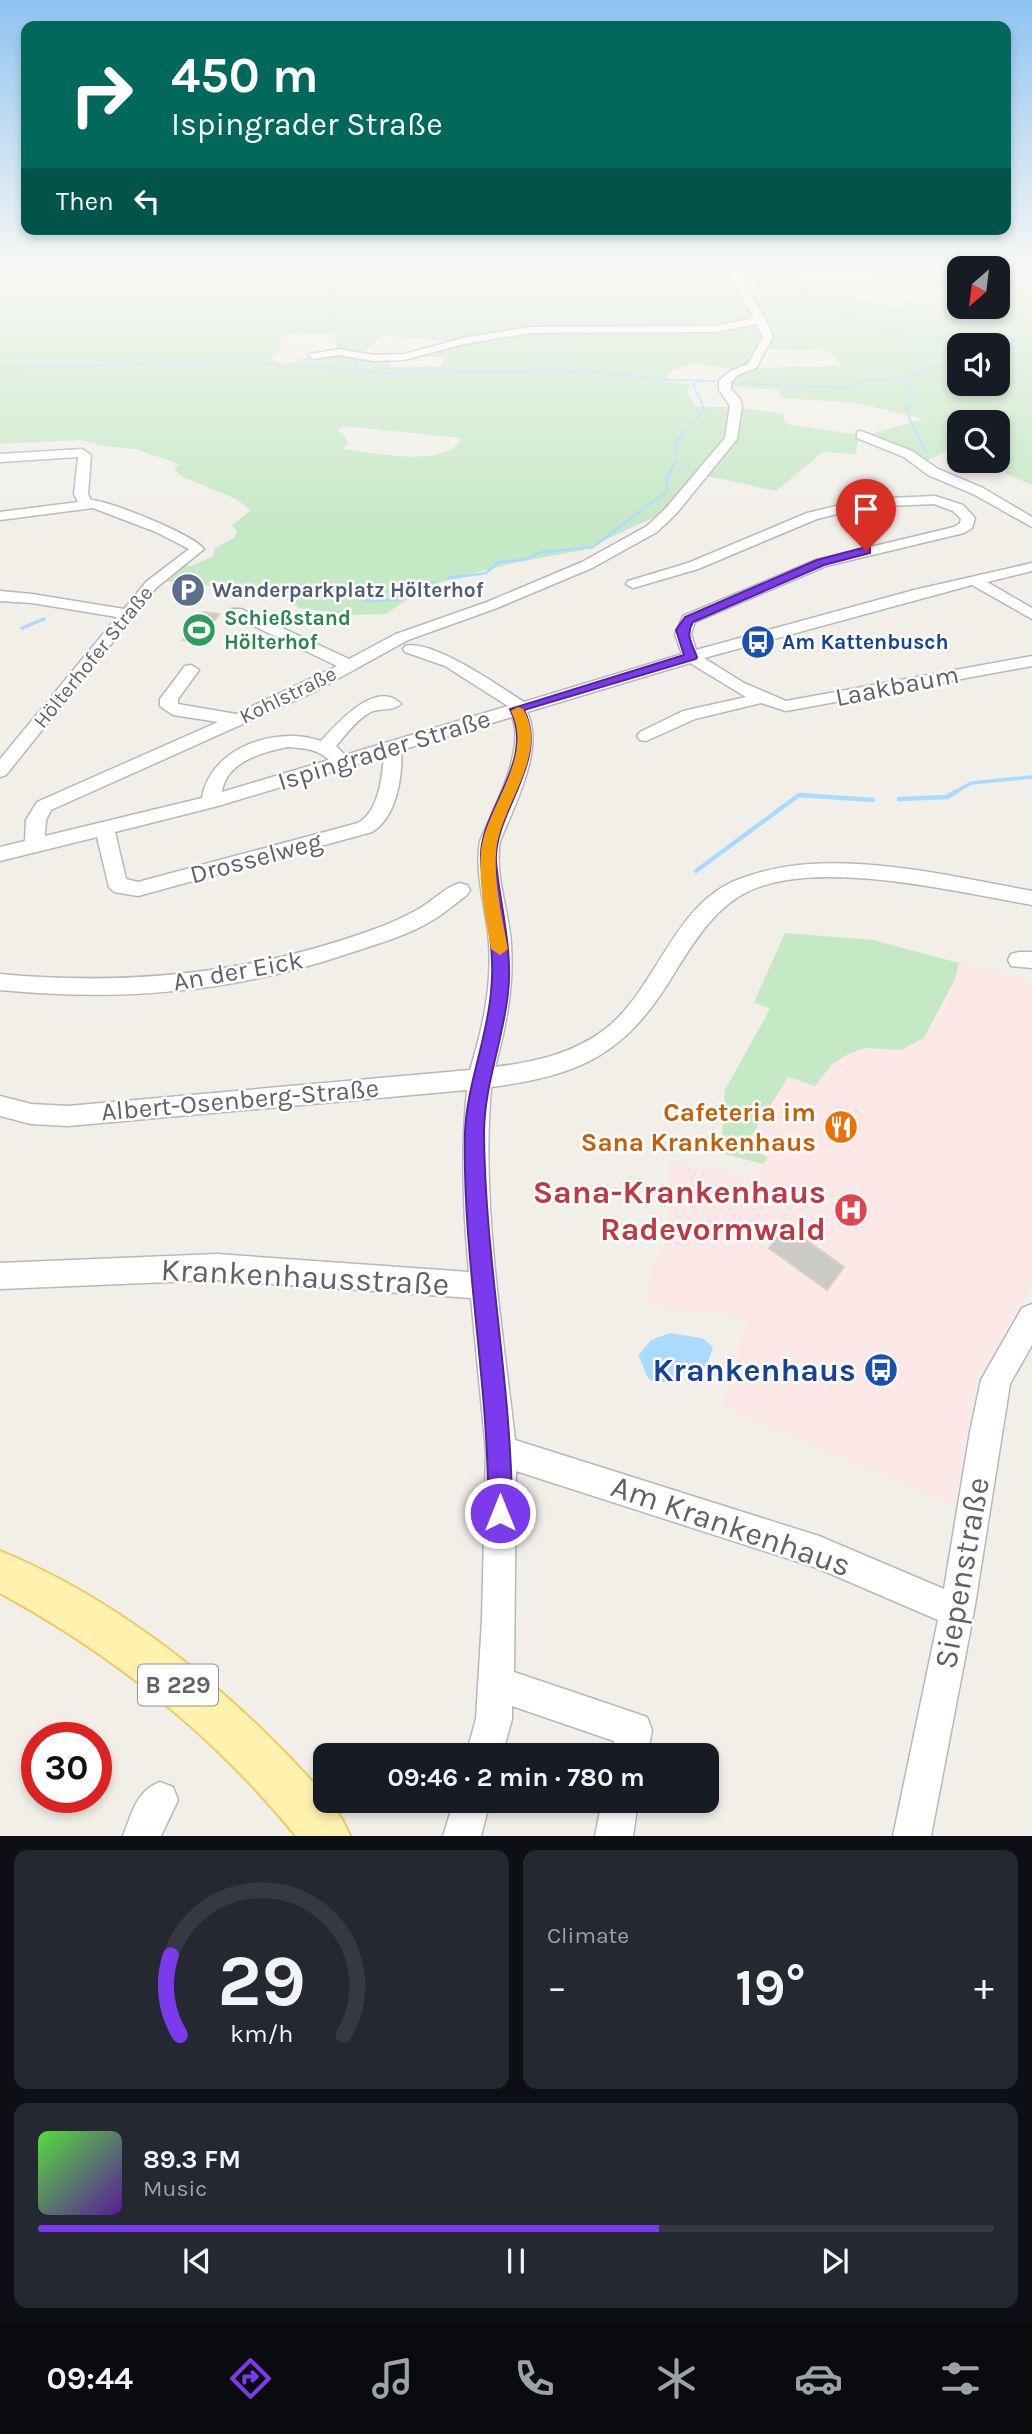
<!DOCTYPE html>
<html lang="en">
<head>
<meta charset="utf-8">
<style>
  body { margin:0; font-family:Karla,sans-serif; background:#242831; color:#f1f3f6; height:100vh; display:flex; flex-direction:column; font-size:26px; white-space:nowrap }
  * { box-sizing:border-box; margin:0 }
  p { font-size:23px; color:#9ea1a6 }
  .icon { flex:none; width:38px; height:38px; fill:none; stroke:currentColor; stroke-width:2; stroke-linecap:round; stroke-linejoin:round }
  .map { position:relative; height:1836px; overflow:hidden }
  .sheet { display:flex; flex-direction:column; gap:14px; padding:14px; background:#0d0f14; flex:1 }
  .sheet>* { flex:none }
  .guide { position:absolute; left:21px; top:21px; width:990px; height:214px; border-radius:14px; box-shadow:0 4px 10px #0003; background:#00695c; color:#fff; overflow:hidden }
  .needle { width:46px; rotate:208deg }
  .buttons { position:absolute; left:947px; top:256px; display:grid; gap:14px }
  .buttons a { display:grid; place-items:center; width:63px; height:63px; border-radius:14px; background:#171b24; box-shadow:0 4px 10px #0003; font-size:35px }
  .speed { position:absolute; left:21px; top:1722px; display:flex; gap:14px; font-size:35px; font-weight:700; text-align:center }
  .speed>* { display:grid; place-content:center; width:91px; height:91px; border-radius:50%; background:#171b24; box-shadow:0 4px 10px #0003; line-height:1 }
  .speed .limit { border:10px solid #d22; background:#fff; color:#111 }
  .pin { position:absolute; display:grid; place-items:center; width:60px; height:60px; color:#fff; margin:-72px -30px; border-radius:50% 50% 50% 0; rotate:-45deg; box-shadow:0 0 7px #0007 }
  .pin .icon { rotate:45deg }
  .me { position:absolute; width:77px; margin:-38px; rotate:0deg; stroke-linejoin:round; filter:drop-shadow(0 0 5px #0008) }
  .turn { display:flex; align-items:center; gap:24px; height:147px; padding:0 35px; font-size:32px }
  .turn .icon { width:91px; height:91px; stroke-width:2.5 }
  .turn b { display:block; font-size:49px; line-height:60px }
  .then { display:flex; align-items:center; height:66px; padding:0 35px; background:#0003; gap:14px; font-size:26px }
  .big { font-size:52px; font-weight:700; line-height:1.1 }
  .sheet .tile { flex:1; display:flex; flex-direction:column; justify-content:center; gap:10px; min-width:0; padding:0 24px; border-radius:14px; background:#242831 }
  .sheet .dial { align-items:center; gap:0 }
  .dial svg { height:182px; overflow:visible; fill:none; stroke:#363941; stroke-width:7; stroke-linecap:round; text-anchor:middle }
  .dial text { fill:#f1f3f6; stroke:none }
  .song { display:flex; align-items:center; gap:21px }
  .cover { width:84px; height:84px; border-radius:10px; background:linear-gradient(135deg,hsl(110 70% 55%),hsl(270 70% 35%)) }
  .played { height:7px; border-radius:4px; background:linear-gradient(90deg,#7c3aed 65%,#363941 65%) }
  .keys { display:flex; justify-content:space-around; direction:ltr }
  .heat { display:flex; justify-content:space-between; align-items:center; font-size:38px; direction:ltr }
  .sheet .tiles { flex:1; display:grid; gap:14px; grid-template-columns:1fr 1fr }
  .tile:last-child { grid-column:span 2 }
  .trip { position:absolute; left:313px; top:1743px; width:406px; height:70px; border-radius:14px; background:#171b24; box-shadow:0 4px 10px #0003; font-weight:700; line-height:70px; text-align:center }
  .menu { display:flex; height:112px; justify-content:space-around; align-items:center; background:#090b0e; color:#9ea1a6 }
  .menu .icon { width:49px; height:49px }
  .menu .selected { color:#7c3aed }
  .menu b { font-size:32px; color:#f1f3f6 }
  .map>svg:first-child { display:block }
  .medical { fill:#fce8e6 }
  .green { fill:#c5e8c5; fill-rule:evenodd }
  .water { fill:#aadaff }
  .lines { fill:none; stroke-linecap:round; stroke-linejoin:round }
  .stream-far3 { stroke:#aadaff; stroke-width:2 }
  .stream-far2 { stroke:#aadaff; stroke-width:2.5 }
  .stream-far1 { stroke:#aadaff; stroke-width:3.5 }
  .stream { stroke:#aadaff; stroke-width:4.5 }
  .building { fill:#cccac5; stroke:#d6d1c6; stroke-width:2 }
  .minor-casing { stroke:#b5b8bc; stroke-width:3 }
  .major-casing { stroke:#f2c960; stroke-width:4 }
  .minor { fill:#fff; fill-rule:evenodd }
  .major { fill:#fff2af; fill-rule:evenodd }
  .route { fill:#7c3aed; stroke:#51269a; stroke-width:2 }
  .slow { fill:#f59e0b }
  .labels { text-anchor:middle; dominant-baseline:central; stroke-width:5; stroke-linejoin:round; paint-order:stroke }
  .far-service-label { font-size:21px; font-weight:bold; fill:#4e5e75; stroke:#fff; text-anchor:start }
  .far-leisure-label { font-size:21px; font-weight:bold; fill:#27864d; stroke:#fff; text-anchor:start }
  .far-transit-label { font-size:21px; font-weight:bold; fill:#164399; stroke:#fff; text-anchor:start }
  .far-street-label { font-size:21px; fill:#5f6368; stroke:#fff }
  .shield { fill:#fff; stroke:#8f9295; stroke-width:2 }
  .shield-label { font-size:24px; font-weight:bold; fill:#5f6368 }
  .street-label { font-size:26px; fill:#5f6368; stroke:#fff }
  .food-label { font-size:26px; font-weight:bold; fill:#c56008; stroke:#fff; text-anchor:end }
  .near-health-label { font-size:32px; font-weight:bold; fill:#be3a42; stroke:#fff; text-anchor:end }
  .near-street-label { font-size:32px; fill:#5f6368; stroke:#fff }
  .near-transit-label { font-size:32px; font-weight:bold; fill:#164399; stroke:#fff; text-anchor:end }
</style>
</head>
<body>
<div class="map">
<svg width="1032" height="1836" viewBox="0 0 1032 1836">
  <rect width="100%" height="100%" fill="#f1efe8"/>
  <polygon class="medical" points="959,963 1021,979 1032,986 1032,1287 978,1372 955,1505 723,1407 749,1318 648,1305 650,1271 670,1240 669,1162 758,1179 767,1157 745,1146 788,1077 815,1085 832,1064 848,1054 865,1048 901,1049 955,979"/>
  <g class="green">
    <path d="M0 272H779L860 300 906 310 904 301 974 308 998 306V272H1032V485L1006 474 1007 447 998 442V422H959V444L925 462 893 445 866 435 924 419 857 403 781 398 778 390 725 386V381L741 370 694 364 670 371 664 382 690 384 687 394 696 407H735L730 439 736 407 784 414 783 420 788 424 859 435 856 454 823 452 776 491 703 475 727 443 668 511 583 550 513 563 450 579 418 592 386 614 350 615 299 608 274 590 251 597 230 598 219 587 164 581 182 565 191 566 212 557 215 548 234 538 237 532 232 525 251 510 236 499 181 476 174 469 179 464 135 449 102 446 81 440 0 444ZM733 273 741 281H750L765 293 746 294 749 303 769 333 762 349 830 351 841 366 749 368 765 342 767 332 747 303ZM296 333 334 334 339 352 304 358 283 366 272 360 280 348 281 337ZM382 335 456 342V343L424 353 423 357H446L441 366 390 367 391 358 361 356ZM959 345H998V383H959ZM342 426 461 438V439C445 469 372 452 342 449L348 444 345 437 338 431Z"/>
    <polygon points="845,272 959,272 959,295 911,282 897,286 884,284"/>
    <polygon points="785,933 873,940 959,963 955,979 924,1038 901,1050 865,1048 848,1054 832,1064 815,1086 788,1077 745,1146 768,1157 763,1164 721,1153 725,1090 770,1009 754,1002"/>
  </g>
  <path class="water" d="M670 1333 702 1338 713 1347 707 1365 701 1369 682 1370 672 1382C640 1382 652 1380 638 1356L651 1340Z"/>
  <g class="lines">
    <g class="stream-far3">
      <path d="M300 272 333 278C327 304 332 323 340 348"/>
      <polyline points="776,272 807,281 802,283"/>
      <polyline points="801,287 800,289 862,326 974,345"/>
      <polyline points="998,353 1012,348 1011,342 1017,341 1018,338 1032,336"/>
      <polyline points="344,355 357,362 357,369"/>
      <polyline points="292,364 381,373 572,371 585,374 589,371 670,380 715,381"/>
      <polyline points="0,368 169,363 283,364"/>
      <polyline points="903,379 915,398 908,408"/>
      <polyline points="696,383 693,385 704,408"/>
      <polyline points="732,383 850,388 863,380 902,379 929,368 959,365"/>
    </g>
    <g class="stream-far2">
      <polyline points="906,410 909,406"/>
      <polyline points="908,415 927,453"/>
      <polyline points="676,451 677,440 705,409 703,406"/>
      <polyline points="449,578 486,573 499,562 523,560 542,552 593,547 667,491 667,480 676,459"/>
    </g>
    <g class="stream-far1">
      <polyline points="449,578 462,576"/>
      <polyline points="364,601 397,599 415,588 435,582"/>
      <polyline points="22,628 44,619"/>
      <polyline points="954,793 971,783 1032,777"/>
    </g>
    <g class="stream">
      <polyline points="899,799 947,797 957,791"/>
      <polyline points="696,871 799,795 873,800"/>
    </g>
  </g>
  <g class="building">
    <polygon points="203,612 219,614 199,642 183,640"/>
    <polygon points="786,1226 844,1267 827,1290 769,1248"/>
  </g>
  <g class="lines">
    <g class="minor-casing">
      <g id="minor">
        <path d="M727 272 737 273 766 320 773 337 756 368 738 375 731 382V389L740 399 742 406 737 439 676 514 657 532 592 568 497 608 408 640 312 693 51 810 46 820 45 836 202 798C210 748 276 725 321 741 336 725 376 678 401 704 392 712 379 707 369 713 355 721 346 735 336 746L345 755 508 706 445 666 405 652 403 649 405 646C433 639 500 687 524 702L682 654 675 634 683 616 816 560 954 527 960 523 961 519 953 511 934 504 865 507 817 519 698 569 633 588 626 584 628 581 688 563 807 513 865 499 935 496 963 505 975 518 972 528 964 533 826 566 695 622 691 634 696 650 914 590 1032 563V571L987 582 1032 608V619L972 585 704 658 744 683 786 701 1032 656V666L786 711 761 703 695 719 646 741 640 740 637 736 640 732 683 711 746 697 690 663 527 712C545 748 514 807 500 841 494 876 509 909 511 944 514 987 506 1026 495 1067 534 1062 572 1054 604 1030 657 990 672 906 737 880 825 844 942 875 1032 891V905C957 892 820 858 749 891 715 907 694 942 675 972 627 1053 583 1075 491 1087 481 1205 502 1323 515 1440L819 1536 944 1589 970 1432 981 1380 1022 1308 1032 1304V1345L1010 1384 974 1611 931 1836H893L938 1620 817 1568 516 1471 514 1672 647 1717 652 1730 647 1755H611L614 1741 512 1706V1719L502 1755H466L476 1719 482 1620 486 1451 471 1298 217 1280 0 1289V1263L217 1254 469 1272C463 1211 461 1150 467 1090L68 1126 31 1124 0 1116V1096L31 1104 68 1106 470 1070C483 1027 492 987 489 943 487 908 474 876 480 841 493 810 526 750 512 717L401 750C403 777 396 818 372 832L138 896 114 892 109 887 97 837 0 861V847L25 841 26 820 37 802 218 722 173 715 160 706V699L185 666 191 665 199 670 178 699V704L236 714 337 666 231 615 228 612 231 609H241L349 659 396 634 487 602 582 562 647 526 666 508 725 438 730 406 719 390V381L730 371 748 364 763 337 757 324 716 332 530 333 464 344 404 360 374 361 339 355 314 359 309 356 310 354 339 349 374 355 404 354 463 338 530 327 716 326 754 318ZM288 747C304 748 318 749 329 760L222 792C226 762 262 752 288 747ZM384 756C382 778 379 811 358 823L138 882 126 879 115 832 218 806Z"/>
        <polygon points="861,431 912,451 938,469 983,488 1032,517 1032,527 973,494 928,475 904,457 857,438 857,432"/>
        <path d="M82 449 91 455 88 494 91 500C110 501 192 534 204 549L156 588 6 775 0 777V759L117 617 32 603 0 601V591L32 594 124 609 146 582 189 549 156 532 93 508 0 520V512L78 502 74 494 78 457 0 462V454Z"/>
        <path d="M460 883 467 885 470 890 467 895C456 903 445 913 433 920 409 935 380 943 353 952 237 992 122 1002 0 990V974C127 986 251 974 372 930 386 925 402 918 415 911 431 903 443 888 460 883Z"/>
        <polygon points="1019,952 1032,952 1032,968 1011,966 1008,960 1011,954"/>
        <path d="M160 1782 173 1787 178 1800 161 1836H123C132 1813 136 1791 160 1782Z"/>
        <polygon points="454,1801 490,1801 481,1836 443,1836"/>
        <polygon points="602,1801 638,1801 633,1836 595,1836"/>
      </g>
    </g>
    <g class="major-casing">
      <path id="major" d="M0 1551C110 1596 211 1675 293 1761 315 1785 338 1806 350 1836H296C214 1735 114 1655 0 1593Z"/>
    </g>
    <use href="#minor" class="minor"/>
    <use href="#major" class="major"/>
  </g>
  <linearGradient id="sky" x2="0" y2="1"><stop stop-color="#8fc3f1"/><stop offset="0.51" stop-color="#f9f8f5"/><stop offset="1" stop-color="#f9f8f5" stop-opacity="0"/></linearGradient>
  <rect width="1032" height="529" fill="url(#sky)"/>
  <path class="route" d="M866 547 870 548V553L824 565 693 622C685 635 692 644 697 657L696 659 524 710C550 761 493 813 496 862 500 906 513 949 508 993 503 1041 484 1085 484 1134 485 1261 512 1386 512 1513L509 1522 500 1525 492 1522 488 1513C490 1386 462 1260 465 1132 467 1084 487 1040 491 992 496 948 484 904 481 860 478 811 537 762 510 709L684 655 676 630 685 617 817 560Z"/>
  <path class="slow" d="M518 707 523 709C551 754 498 808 496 853 494 885 502 918 508 949L500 955 491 949C486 918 478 884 481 852 485 808 535 757 511 711Z"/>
  <defs>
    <g id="parking-disc" transform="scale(1.75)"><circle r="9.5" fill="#5c6f8a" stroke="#fff"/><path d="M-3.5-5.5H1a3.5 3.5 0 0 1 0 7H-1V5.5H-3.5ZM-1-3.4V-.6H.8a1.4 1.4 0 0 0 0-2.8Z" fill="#fff"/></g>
    <g id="stadium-disc" transform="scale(1.75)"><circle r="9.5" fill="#2e9e5b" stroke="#fff"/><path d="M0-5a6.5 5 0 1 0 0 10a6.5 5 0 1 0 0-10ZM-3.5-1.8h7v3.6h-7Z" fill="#fff"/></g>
    <g id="bus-disc" transform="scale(1.75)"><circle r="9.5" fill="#1a4fb4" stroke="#fff"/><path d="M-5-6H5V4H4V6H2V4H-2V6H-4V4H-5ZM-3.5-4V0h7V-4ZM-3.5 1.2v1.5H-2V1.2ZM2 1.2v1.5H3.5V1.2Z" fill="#fff"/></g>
    <g id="restaurant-disc" transform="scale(1.75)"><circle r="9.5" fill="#e8710a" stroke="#fff"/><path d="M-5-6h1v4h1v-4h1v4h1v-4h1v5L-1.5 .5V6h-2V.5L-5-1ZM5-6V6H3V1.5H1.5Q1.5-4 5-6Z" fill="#fff"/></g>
    <g id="hospital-disc" transform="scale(1.75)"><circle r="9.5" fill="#e0444e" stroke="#fff"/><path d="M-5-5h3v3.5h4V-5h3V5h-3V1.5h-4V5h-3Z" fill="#fff"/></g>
  </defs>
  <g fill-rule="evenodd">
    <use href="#parking-disc" x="188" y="590"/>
    <use href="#stadium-disc" x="199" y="630"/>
    <use href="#bus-disc" x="758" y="642"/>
    <use href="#restaurant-disc" x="841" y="1127"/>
    <use href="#hospital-disc" x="851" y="1210"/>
    <use href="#bus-disc" x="881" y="1370"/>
  </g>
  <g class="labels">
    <g class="far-service-label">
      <text x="212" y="590">Wanderparkplatz Hölterhof</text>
    </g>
    <g class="far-leisure-label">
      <text x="224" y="618">Schießstand<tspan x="224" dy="24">Hölterhof</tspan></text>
    </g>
    <g class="far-transit-label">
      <text x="782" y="642">Am Kattenbusch</text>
    </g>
    <g class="far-street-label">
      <text transform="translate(93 657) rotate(-51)">Hölterhofer Straße</text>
      <text transform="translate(288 695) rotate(-26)">Kohlstraße</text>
    </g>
    <rect class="shield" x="138" y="1664.5" width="80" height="41" rx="5"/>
    <g class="shield-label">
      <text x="178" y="1685">B 229</text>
    </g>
    <g class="street-label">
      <text transform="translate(897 686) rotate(-11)">Laakbaum</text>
      <text transform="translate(384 750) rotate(-17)">Ispingrader Straße</text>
      <text transform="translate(256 858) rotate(-15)">Drosselweg</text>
      <text transform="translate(238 971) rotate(-10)">An der Eick</text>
      <text transform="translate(240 1100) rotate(-5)">Albert-Osenberg-Straße</text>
    </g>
    <g class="food-label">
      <text x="816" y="1112">Cafeteria im<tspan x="816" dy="30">Sana Krankenhaus</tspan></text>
    </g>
    <g class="near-health-label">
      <text x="826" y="1192">Sana-Krankenhaus<tspan x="826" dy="37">Radevormwald</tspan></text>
    </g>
    <g class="near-street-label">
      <text transform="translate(305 1277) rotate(3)">Krankenhausstraße</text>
      <text transform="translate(731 1526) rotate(19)">Am Krankenhaus</text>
      <text transform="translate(962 1573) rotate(-80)">Siepenstraße</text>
    </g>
    <g class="near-transit-label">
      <text x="856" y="1370">Krankenhaus</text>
    </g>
  </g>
</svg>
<div class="buttons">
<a><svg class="needle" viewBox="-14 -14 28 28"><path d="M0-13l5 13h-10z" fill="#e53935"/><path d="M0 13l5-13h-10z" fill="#9ea1a6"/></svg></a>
<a><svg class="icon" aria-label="sound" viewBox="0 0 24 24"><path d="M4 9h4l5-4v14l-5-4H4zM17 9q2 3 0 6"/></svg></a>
<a><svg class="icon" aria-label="search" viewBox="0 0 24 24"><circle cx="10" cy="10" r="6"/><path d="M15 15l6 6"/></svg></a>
</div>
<div class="speed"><div class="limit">30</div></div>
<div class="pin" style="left:866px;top:551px;background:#d93025"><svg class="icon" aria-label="arrive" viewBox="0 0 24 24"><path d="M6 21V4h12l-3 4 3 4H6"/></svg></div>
<svg class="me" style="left:500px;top:1513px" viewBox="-20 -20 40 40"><circle r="17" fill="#7c3aed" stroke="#fff" stroke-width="3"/><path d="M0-11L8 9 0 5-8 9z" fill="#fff"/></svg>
<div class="trip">09:46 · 2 min · 780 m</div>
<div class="guide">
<div class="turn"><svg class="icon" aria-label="right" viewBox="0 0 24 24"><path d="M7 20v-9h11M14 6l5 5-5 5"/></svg><div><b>450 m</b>Ispingrader Straße</div></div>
<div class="then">Then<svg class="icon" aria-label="left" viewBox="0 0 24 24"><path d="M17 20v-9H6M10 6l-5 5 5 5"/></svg></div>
</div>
</div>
<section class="sheet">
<div class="tiles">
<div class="tile dial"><svg viewBox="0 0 100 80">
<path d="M14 69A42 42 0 1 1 86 69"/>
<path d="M14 69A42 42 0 0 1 10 34" stroke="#7c3aed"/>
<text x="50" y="56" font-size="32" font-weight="700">29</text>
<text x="50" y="72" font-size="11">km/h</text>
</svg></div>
<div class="tile"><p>Climate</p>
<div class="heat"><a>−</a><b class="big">19°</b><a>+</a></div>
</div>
<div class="tile">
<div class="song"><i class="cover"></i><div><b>89.3 FM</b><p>Music</p></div></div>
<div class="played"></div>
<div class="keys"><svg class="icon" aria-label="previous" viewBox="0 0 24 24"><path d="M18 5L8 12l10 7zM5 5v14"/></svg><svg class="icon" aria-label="pause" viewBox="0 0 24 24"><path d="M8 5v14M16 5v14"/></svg><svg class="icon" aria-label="next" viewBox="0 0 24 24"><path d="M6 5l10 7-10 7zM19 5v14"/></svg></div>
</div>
</div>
</section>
<nav class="menu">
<b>09:44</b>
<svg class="icon selected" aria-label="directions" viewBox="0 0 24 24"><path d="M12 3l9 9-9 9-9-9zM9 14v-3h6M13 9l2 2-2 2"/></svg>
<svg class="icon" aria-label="music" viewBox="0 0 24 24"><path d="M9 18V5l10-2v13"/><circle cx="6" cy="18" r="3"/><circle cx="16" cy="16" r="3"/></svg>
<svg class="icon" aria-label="phone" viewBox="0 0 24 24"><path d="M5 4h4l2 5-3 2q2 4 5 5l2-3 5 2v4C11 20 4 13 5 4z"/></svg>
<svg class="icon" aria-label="climate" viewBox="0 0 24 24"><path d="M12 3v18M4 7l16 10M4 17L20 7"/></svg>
<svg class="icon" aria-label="car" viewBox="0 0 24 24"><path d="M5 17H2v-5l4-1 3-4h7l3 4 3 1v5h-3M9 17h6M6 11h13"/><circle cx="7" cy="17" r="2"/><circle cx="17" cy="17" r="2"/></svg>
<svg class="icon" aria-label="filters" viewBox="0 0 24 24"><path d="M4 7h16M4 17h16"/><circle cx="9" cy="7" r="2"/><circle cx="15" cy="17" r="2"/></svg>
</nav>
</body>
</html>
